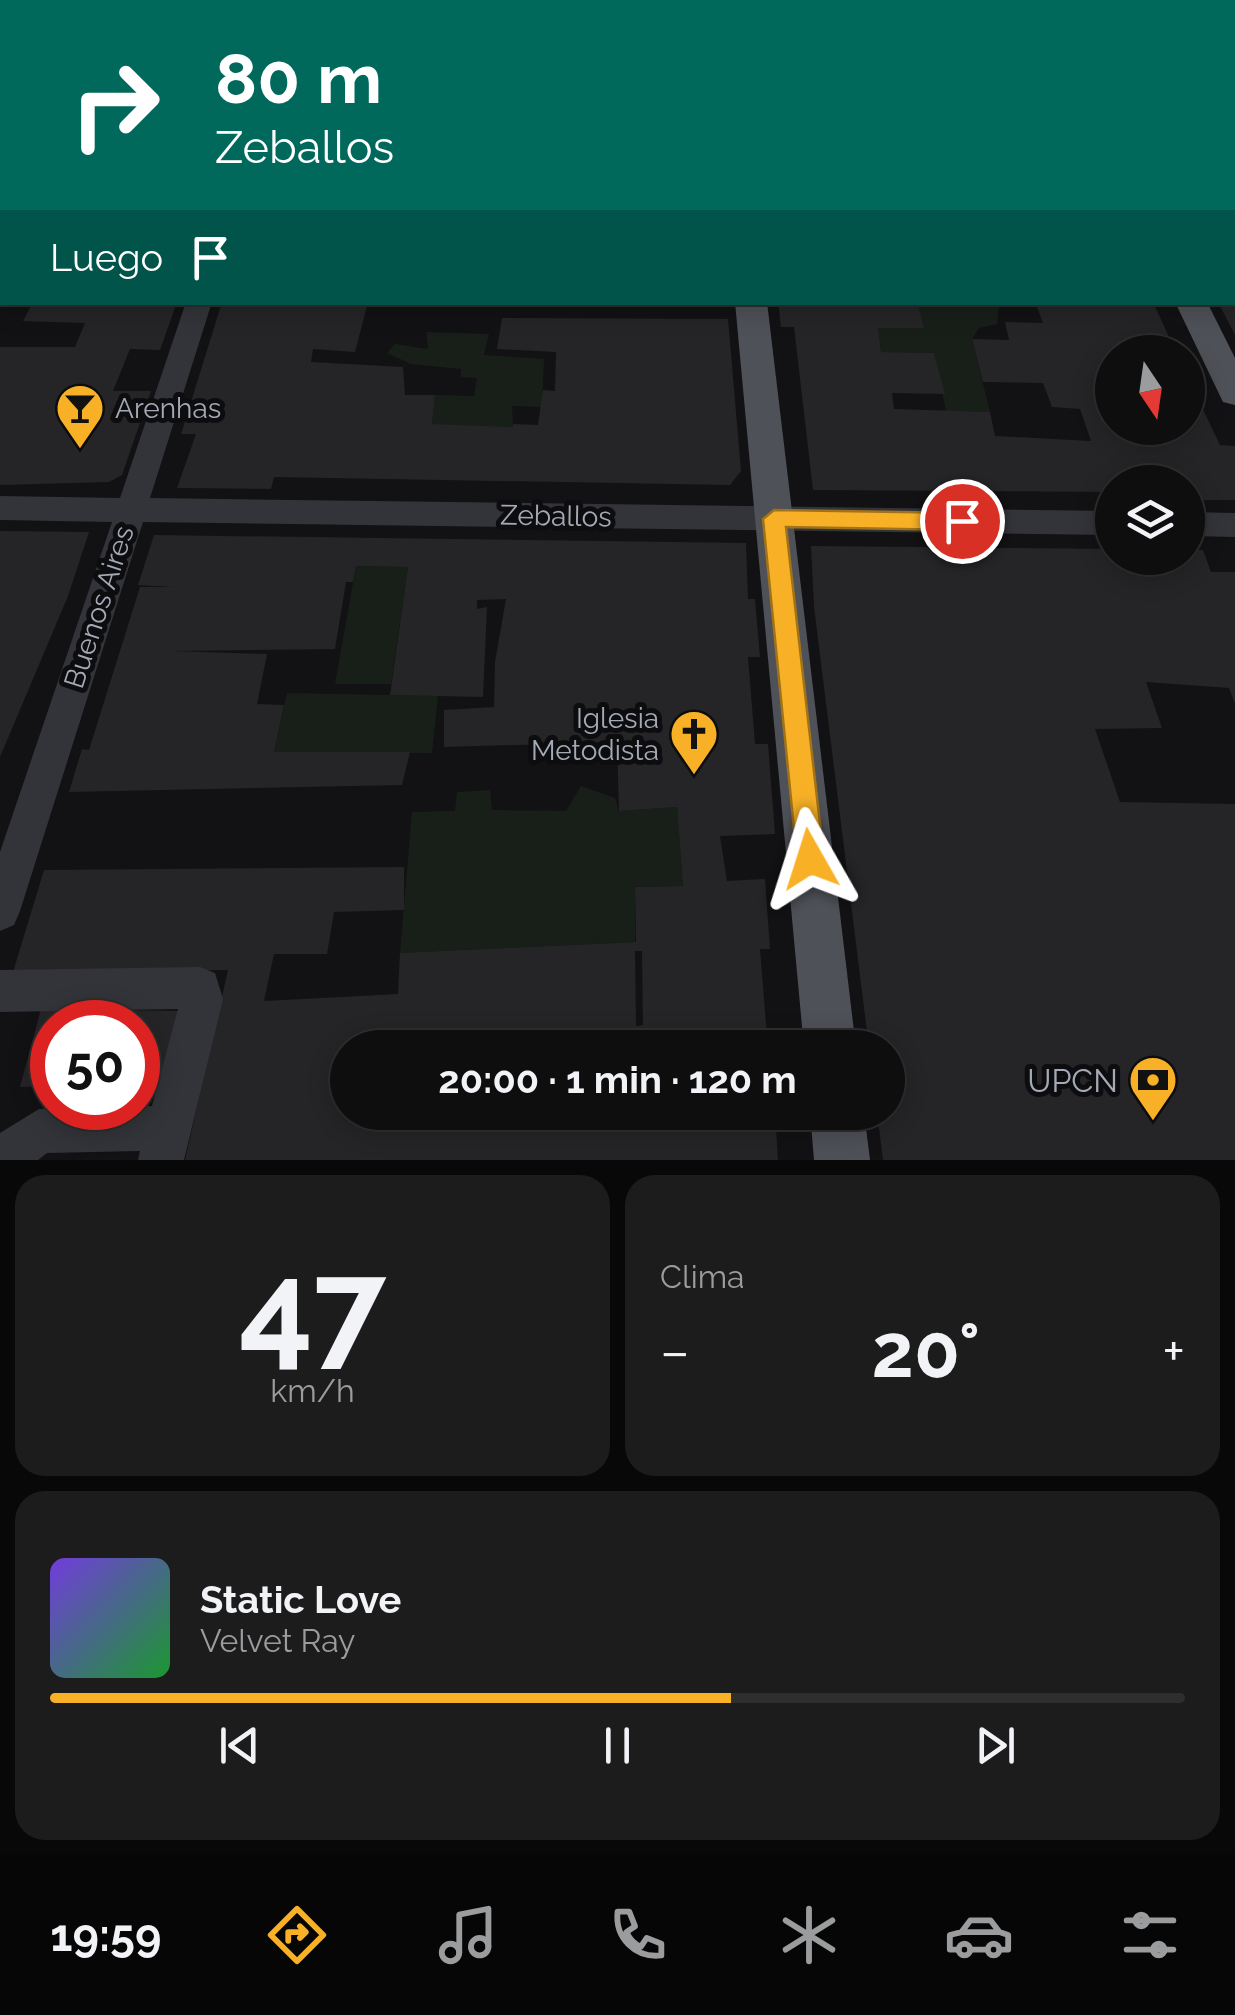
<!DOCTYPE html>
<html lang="es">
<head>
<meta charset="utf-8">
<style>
  body { margin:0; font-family:Raleway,sans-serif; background:#1c1c1d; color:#f1f3f6; height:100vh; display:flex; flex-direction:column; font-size:38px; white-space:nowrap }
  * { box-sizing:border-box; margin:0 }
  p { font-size:32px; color:#9b9c9e }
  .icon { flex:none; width:55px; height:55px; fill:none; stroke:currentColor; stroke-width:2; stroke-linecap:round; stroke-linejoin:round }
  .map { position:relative; height:1160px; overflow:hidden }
  .details { display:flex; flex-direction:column; gap:15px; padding:15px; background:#080808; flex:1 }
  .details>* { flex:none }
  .guide { position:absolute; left:0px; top:0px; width:1235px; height:305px; box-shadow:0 5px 25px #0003,0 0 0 2px #2e2e2f; background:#00695c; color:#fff; overflow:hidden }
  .needle { width:65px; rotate:167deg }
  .buttons { position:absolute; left:1095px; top:335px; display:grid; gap:20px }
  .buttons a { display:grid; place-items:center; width:110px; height:110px; border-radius:50%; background:#0e0e0f; box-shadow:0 5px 25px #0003,0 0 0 2px #2e2e2f; font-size:50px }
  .speed { position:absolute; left:30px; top:1000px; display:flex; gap:20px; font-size:50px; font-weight:700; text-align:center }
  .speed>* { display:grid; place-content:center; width:130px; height:130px; border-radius:50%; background:#0e0e0f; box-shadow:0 5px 25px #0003,0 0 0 2px #2e2e2f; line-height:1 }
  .speed .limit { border:15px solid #d22; background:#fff; color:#111 }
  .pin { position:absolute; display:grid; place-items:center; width:85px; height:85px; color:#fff; margin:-42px; border:5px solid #fff; border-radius:50%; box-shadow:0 2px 10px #0007 }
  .me { position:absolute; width:110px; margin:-55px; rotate:354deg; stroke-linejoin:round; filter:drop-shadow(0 0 8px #0008) }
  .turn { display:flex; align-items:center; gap:35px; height:210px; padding:0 50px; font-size:45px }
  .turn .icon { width:130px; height:130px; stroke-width:2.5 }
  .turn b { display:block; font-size:70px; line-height:85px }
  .then { display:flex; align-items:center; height:95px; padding:0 50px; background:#0003; gap:20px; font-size:38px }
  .big { font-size:75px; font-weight:700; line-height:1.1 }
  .details .card { flex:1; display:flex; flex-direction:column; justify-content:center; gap:15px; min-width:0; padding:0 35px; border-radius:30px; background:#1c1c1d }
  .details .dial { align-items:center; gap:0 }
  .dial b { font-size:130px; line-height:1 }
  .song { display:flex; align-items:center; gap:30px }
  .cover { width:120px; height:120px; border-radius:15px; background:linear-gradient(135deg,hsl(260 70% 55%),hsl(130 70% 35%)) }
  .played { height:10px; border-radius:5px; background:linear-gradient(90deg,#f8b126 60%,#2e2e2f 60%) }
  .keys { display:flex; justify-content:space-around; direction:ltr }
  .heat { display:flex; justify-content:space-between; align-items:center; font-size:55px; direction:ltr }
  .details .tiles { flex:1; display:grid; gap:15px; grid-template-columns:1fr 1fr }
  .card:last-child { grid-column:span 2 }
  .trip { position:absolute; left:330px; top:1030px; width:575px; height:100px; border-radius:50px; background:#0e0e0f; box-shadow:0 5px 25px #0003,0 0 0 2px #2e2e2f; font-weight:700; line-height:100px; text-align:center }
  .tab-bar { display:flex; height:160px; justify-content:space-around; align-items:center; background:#060606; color:#9b9c9e }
  .tab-bar .icon { width:70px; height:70px }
  .tab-bar .current { color:#f8b126 }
  .tab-bar b { font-size:45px; color:#f1f3f6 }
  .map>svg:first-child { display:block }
  .built { fill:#1e1e21 }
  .green { fill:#181f19 }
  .building { fill:#252528; fill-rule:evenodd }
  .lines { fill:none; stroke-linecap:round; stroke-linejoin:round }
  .minor { fill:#333439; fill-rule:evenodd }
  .major { fill:#4f5158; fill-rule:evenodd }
  .route { fill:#f8b126; stroke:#a17319; stroke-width:2.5 }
  .labels { text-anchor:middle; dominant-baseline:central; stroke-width:10; stroke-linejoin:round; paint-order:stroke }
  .poi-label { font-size:28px; fill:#a3a9b5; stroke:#0d0d0f; text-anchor:start }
  .street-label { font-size:28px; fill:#a3a9b5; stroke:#0d0d0f }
  .near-poi-label { font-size:32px; fill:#a3a9b5; stroke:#0d0d0f; text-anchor:end }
</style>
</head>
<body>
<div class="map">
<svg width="1235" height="1160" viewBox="0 0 1235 1160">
  <rect width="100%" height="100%" fill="#121214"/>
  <polygon class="built" points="0,0 1235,0 1235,32 1232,2 2,2 0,53"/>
  <g class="green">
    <polygon points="917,303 1023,302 999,307 997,324 979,328 972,339 990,412 946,411 934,353 881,352 878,328"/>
    <polygon points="426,332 489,334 484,355 544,359 542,407 512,406 513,428 432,424 435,395 474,396 477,378 461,377 461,369 411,364 387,353 395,344 428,349"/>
    <polygon points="356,566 408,567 391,684 335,684"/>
    <polygon points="287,693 438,696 432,753 274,752"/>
    <polygon points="581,786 615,798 619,811 677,807 683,886 635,887 635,942 400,953 412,812 455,811 457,792 490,790 492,810 566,811"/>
  </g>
  <g class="building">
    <polygon points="33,302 177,302 160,350 130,349 113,391 151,391 122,475 109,482 0,485 0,347 75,347 85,323 23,321"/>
    <polygon points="222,302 397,302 367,306 355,352 313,349 311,362 403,367 405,395 435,395 432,424 513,427 513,424 538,425 543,390 555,391 556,352 497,349 502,318 728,319 741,471 730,485 274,477 271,489 177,488 196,434 181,434"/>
    <polygon points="778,302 917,302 924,328 878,328 881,352 934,353 945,394 892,393 894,409 990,412 995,436 1091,441 1080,409 1052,407 1043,383 983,382 972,339 1009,340 1005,322 1043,323 1035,302 1153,302 1176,352 1112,352 1112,428 1188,428 1188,378 1220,445 1235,446 1235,500 1188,500 1188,482 1112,482 1112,492 813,490 794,327 781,327"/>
    <polygon points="1218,302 1235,302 1235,335"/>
    <polygon points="0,531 89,532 68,596 0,757"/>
    <path d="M154 535 746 543 748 599H755L760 657H748L755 744H768L775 834 720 836 727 881 765 879 770 949H760L768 1048H348V1112H775L778 1160H185L228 970 13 972 44 870 404 867V910L334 912 327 954H274L264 1001 398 994 400 953 636 942 635 887 683 886 677 807 619 811 617 742 444 747V710L494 707 495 662 506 599 477 600V609L487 607 483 697 390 695 408 567 356 566 353 582H346L335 649 172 651 267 654 257 704 284 705 274 752H410L402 785 69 792 82 749 89 750 140 587H173L138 585ZM635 951H642L643 1025 636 1026Z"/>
    <polygon points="811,546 1112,549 1112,558 1188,558 1188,550 1203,550 1211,572 1235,572 1235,704 1229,688 1146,682 1162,728 1095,729 1120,802 1235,804 1235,1160 883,1160 877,1112 888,1112 888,1048 869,1048 814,607"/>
    <polygon points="41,1009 186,1011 168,1083 138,1083 138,1022 52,1022 52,1086 20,1087"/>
  </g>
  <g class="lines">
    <g class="minor">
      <rect x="1232" y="177" width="3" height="14"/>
      <rect x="0" y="190" width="2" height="14"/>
      <polygon points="186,302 212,302 150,498 1112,511 1112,535 143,522 20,911 14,925 0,931 0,852 112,522 0,520 0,496 120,498"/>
      <polygon points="1188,512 1235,513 1235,537 1188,536"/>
      <polygon points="200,967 215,973 223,999 184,1160 138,1160 140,1151 47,1153 38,1160 0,1160 0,1133 39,1109 152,1106 178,1009 0,1012 0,970"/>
    </g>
    <g class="major">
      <rect x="707" y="0" width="24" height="2"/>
      <polygon points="1033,0 1058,0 1059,2 1035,2"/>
      <polygon points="735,302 767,302 856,1048 804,1048"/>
      <polygon points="1175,302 1207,302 1235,358 1235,405 1223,402"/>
      <polygon points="810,1112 864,1112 870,1160 814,1160"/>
    </g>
  </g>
  <polygon class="route" points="774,510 962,513 973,521 962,530 786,527 824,859 820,868 810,872 801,868 797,859 763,519"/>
  <defs>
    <g id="bar-pin" transform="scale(2.5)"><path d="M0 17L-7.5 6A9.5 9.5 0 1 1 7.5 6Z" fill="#f8b126" stroke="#0d0d0f"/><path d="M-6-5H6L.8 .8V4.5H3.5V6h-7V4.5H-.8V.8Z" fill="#111"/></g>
    <g id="church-pin" transform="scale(2.5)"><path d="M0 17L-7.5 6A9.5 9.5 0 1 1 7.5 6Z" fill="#f8b126" stroke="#0d0d0f"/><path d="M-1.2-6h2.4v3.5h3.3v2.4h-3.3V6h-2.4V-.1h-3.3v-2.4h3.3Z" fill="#111"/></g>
    <g id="bank-pin" transform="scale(2.5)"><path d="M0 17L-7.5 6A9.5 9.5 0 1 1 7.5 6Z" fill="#f8b126" stroke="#0d0d0f"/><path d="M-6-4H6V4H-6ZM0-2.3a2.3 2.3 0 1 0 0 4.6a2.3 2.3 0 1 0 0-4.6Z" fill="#111"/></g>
  </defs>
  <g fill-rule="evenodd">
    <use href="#bar-pin" x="80" y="408"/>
    <use href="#church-pin" x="694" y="734"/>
    <use href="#bank-pin" x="1153" y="1080"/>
  </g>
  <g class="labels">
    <g class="poi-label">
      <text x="115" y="408">Arenhas</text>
      <text x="659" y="718" text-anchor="end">Iglesia<tspan x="659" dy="32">Metodista</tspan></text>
    </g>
    <g class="street-label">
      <text transform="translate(556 516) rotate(1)">Zeballos</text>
      <text transform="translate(99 607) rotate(-72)">Buenos Aires</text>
    </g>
    <g class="near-poi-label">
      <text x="1118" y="1080">UPCN</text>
    </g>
  </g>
</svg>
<div class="buttons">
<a><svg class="needle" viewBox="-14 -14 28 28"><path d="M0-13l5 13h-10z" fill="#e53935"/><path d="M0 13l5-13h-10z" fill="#9b9c9e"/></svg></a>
<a><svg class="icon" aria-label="layers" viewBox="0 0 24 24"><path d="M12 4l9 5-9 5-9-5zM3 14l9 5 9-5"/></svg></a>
</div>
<div class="speed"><div class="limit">50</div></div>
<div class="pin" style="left:962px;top:521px;background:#d93025"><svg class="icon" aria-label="arrive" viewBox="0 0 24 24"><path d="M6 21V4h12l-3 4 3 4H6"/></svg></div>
<svg class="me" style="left:810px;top:859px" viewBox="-20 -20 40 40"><path d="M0-17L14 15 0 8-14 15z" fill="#f8b126" stroke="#fff" stroke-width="4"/></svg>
<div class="trip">20:00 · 1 min · 120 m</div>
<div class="guide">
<div class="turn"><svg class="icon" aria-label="right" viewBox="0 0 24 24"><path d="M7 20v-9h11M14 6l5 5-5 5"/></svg><div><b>80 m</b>Zeballos</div></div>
<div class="then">Luego<svg class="icon" aria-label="arrive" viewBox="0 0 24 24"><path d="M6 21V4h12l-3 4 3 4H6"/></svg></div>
</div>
</div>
<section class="details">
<div class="tiles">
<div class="card dial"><b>47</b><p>km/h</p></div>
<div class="card"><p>Clima</p>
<div class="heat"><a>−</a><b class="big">20°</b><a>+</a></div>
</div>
<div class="card">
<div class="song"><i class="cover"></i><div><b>Static Love</b><p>Velvet Ray</p></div></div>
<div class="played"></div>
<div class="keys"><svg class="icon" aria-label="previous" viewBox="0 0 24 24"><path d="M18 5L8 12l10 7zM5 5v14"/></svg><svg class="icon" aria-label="pause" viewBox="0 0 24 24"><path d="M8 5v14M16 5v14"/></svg><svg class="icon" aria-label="next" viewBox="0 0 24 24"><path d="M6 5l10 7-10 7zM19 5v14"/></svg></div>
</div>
</div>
</section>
<nav class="tab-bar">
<b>19:59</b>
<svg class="icon current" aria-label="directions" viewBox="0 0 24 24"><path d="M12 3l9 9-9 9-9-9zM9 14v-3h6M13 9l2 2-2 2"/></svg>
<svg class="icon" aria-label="music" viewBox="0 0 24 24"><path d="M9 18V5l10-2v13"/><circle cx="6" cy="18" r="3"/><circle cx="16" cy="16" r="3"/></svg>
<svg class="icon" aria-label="phone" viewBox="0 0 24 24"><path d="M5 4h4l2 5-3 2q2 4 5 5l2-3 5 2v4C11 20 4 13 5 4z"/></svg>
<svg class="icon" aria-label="climate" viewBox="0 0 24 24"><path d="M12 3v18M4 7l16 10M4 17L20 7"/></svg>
<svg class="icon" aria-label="car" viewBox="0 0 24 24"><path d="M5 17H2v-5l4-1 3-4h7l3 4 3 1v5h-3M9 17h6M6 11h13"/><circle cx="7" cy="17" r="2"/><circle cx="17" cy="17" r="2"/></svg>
<svg class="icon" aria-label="filters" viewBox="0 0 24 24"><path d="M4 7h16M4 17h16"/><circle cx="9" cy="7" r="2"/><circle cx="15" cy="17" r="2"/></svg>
</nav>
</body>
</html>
